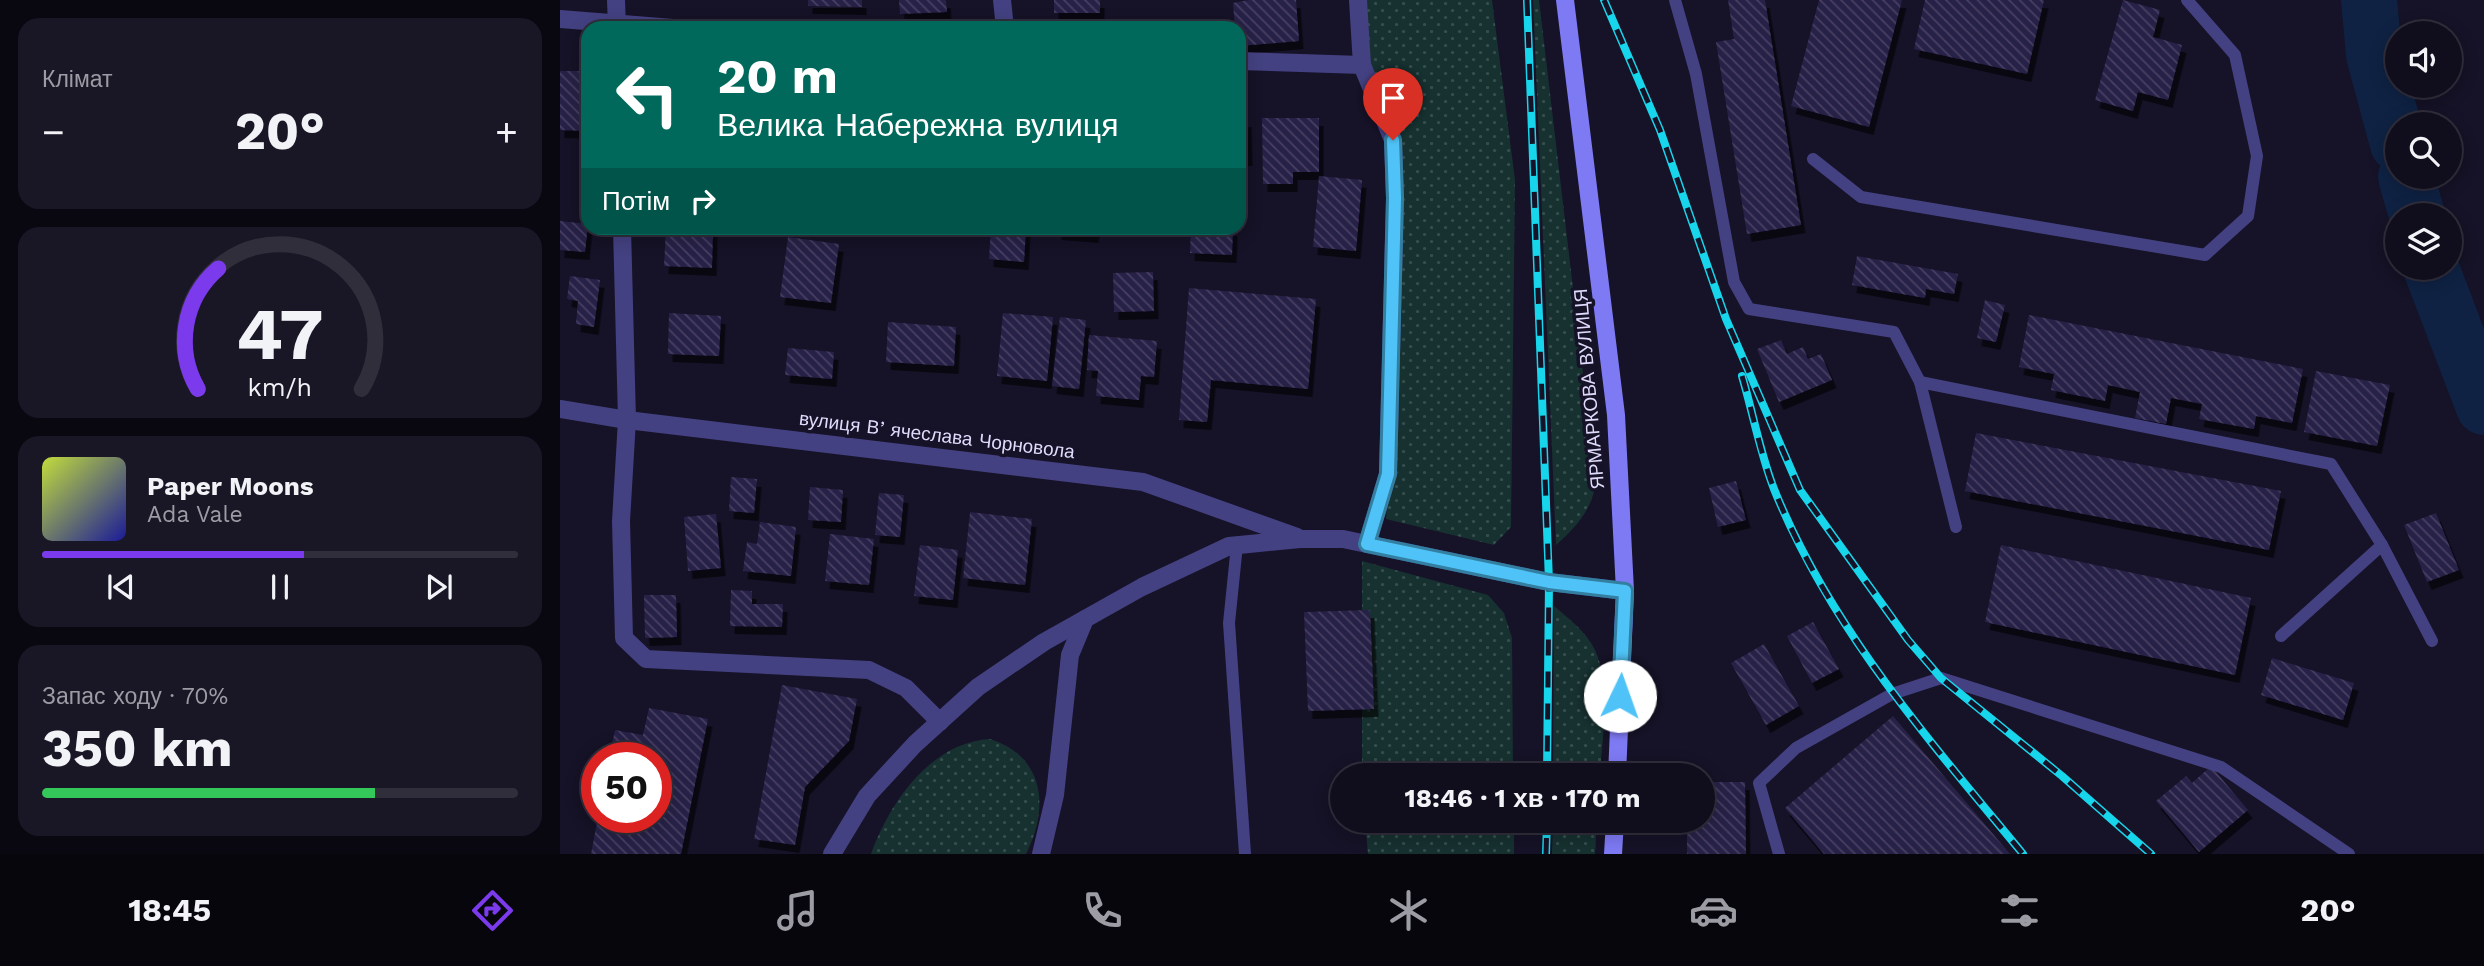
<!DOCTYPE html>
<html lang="uk">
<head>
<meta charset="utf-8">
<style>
  body { margin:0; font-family:"Work Sans",sans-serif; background:#191726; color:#f1f3f6; height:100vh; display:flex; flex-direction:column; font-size:26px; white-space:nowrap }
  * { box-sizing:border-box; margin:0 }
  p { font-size:23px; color:#9c9ca4 }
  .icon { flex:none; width:38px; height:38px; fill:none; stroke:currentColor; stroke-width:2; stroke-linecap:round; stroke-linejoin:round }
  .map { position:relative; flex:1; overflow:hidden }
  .drawer { display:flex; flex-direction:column; gap:18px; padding:18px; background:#090810; width:560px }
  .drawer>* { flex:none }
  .guide { position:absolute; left:21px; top:21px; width:665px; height:214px; border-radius:21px; box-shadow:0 4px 18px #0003,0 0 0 2px #302e3b; background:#00695c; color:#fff; overflow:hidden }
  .buttons { position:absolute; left:1825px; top:21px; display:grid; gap:14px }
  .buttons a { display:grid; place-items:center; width:77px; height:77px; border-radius:50%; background:#100e1d; box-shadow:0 4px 18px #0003,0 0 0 2px #302e3b; font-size:35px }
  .speed { position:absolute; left:21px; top:742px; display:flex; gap:14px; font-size:35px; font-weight:700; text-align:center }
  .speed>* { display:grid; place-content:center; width:91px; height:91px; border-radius:50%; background:#100e1d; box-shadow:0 4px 18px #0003,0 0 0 2px #302e3b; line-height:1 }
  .speed .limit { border:10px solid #d22; background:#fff; color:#111 }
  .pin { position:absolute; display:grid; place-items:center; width:60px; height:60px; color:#fff; margin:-72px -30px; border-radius:50% 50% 50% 0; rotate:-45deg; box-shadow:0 0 7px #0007 }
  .pin .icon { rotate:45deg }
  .me { position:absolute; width:77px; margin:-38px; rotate:3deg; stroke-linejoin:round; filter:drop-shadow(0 0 5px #0008) }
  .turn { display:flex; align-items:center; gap:24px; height:147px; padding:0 21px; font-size:32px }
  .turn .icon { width:91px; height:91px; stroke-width:2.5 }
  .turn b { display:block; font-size:49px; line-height:60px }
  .then { display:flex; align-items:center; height:66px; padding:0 21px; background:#0003; gap:14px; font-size:26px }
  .big { font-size:52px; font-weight:700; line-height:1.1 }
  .drawer .widget { flex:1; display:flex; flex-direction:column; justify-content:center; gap:10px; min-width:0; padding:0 24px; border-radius:21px; background:#191726 }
  .drawer .dial { align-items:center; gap:0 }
  .dial svg { height:182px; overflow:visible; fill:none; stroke:#302e3b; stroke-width:7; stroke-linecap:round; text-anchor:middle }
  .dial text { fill:#f1f3f6; stroke:none }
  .song { display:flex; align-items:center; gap:21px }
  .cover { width:84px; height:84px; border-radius:10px; background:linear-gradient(135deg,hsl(70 70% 55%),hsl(240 70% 35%)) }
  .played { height:7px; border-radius:4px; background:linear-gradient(90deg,#7c3aed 55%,#302e3b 55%) }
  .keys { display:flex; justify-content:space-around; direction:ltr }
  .heat { display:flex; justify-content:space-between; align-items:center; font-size:38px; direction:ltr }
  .charge { height:10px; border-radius:5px; background:linear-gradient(90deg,#34c759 70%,#302e3b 0) }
  .trip { position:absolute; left:770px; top:763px; width:385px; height:70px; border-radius:35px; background:#100e1d; box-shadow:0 4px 18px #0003,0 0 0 2px #302e3b; font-weight:700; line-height:70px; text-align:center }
  .tabs { display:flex; height:112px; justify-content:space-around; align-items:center; background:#06060c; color:#9c9ca4 }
  .tabs .icon { width:49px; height:49px }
  .tabs .selected { color:#7c3aed }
  .tabs b { font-size:32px; color:#f1f3f6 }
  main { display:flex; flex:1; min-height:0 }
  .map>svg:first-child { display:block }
  .grass { fill:url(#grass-dots) }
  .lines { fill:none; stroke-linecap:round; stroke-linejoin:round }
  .river { stroke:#0f2243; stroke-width:56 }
  .building { fill:url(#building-back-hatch); filter:url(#shadow) }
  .service { stroke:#444182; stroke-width:12 }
  .minor { stroke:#444182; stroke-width:18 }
  .tertiary { stroke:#444182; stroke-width:18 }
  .secondary { stroke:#7e7af4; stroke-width:18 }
  .rail-casing { stroke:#17d6ec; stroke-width:8 }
  .rail { stroke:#161227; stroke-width:5; stroke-dasharray:16; stroke-linecap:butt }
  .route-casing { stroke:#337fa1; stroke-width:18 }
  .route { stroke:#4fc3f7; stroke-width:12 }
  .labels { text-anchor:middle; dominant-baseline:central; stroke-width:7; stroke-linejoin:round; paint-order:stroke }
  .street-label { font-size:19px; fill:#dfdbfc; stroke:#161227 }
</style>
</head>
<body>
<main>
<section class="drawer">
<div class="widget"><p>Клімат</p>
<div class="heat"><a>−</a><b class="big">20°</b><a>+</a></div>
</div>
<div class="widget dial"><svg viewBox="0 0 100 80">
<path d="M14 69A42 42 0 1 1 86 69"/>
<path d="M14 69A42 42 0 0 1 23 16" stroke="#7c3aed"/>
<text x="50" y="56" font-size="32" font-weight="700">47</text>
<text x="50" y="72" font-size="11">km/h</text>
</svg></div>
<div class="widget">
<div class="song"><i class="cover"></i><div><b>Paper Moons</b><p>Ada Vale</p></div></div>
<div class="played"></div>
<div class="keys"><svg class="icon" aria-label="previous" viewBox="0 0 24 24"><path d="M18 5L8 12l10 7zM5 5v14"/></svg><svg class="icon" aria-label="pause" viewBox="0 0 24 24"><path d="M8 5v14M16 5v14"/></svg><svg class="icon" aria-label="next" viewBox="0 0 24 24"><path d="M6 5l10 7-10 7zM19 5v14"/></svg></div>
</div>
<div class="widget"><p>Запас ходу · 70%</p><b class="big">350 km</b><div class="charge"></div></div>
</section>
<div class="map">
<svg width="1924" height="854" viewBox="0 0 1924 854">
  <defs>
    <pattern id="grass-dots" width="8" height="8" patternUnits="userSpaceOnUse" patternTransform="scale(1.75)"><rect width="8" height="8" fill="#163130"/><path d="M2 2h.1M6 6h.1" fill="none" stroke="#374e4f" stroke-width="1.8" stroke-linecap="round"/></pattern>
    <pattern id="building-back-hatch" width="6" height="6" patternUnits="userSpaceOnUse" patternTransform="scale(1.75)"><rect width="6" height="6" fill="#282047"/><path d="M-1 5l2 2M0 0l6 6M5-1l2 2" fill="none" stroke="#474062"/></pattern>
    <filter id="shadow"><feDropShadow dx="4.5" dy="8" stdDeviation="0" flood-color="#0009"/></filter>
  </defs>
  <rect width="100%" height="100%" fill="#161227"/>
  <g class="grass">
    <polygon points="801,0 932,0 955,180 951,527 934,545 826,519 838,311 839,144 807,62"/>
    <path d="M973 0H979L1036 483C1031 511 1017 526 996 545Z"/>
    <polygon points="802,561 928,595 944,613 952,638 953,775 802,775"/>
    <path d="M994 606C1009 619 1026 631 1035 650 1052 687 1042 736 1040 775H993Z"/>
    <path d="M430 739C484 756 490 807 466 854H311C329 803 371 742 430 739Z"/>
    <polygon points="805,821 954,821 954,854 808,854"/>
    <polygon points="993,821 1037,821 1035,854 992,854"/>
  </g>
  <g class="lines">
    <g class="river">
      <polyline points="1809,0 1814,55 1838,144"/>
      <polyline points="1846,177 1857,215"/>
      <polyline points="1871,268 1924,407"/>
    </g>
  </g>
  <g class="building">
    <polygon points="248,0 302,0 302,7 248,6"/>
    <polygon points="339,0 386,0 387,12 340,14"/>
    <rect x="494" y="0" width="46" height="13"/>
    <polygon points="688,0 736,0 739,41 679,46 679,28 675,28 673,3"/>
    <polygon points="1168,0 1205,0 1241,225 1187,234 1156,42 1174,39"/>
    <polygon points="1259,0 1342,0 1309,127 1231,106"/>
    <polygon points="1365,0 1484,0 1467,74 1354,49"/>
    <polygon points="1563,0 1600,10 1593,37 1622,45 1608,100 1578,92 1573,111 1535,100"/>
    <polygon points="0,71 28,71 28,131 0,130"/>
    <polygon points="702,118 759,118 759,172 733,172 733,184 703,184"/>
    <polygon points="687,119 688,158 679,158 679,120"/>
    <polygon points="759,176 802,180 796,251 753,247"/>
    <polygon points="0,221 28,224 25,252 0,250"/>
    <polygon points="106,228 153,228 152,268 104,266"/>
    <polygon points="431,228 466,228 464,262 429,259"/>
    <polygon points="497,228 535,228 534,235 497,232"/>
    <polygon points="631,228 673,228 672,255 630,253"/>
    <polygon points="228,237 279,244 271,303 220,297"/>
    <polygon points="1297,256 1398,274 1394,294 1366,289 1365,298 1292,285"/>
    <polygon points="593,272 594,311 554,312 553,273"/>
    <polygon points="10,276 40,280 34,327 16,324 18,301 7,299"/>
    <polygon points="629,288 756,299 748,389 651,380 647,422 619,420"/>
    <polygon points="1425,300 1445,305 1436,342 1417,338"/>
    <polygon points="109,313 161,316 159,356 108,354"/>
    <polygon points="443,313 493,317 487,381 437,376"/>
    <polygon points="1469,315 1743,369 1732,423 1696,416 1694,429 1639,419 1642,404 1611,398 1606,424 1575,418 1580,392 1548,385 1545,401 1491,390 1494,374 1459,367"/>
    <polygon points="500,317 526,320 519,389 492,386"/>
    <polygon points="328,322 396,327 394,366 326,362"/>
    <polygon points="529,335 597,341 594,377 581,376 579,400 536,396 538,371 527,370"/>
    <polygon points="1221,340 1227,354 1243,347 1248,359 1261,354 1272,380 1219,402 1197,349"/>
    <polygon points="228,348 274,352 272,379 225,375"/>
    <polygon points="1756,371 1830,385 1817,446 1744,432"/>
    <polygon points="1416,433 1721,491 1709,550 1405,491"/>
    <polygon points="171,477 197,479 194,513 169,511"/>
    <polygon points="1176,481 1186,520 1158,527 1149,488"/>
    <polygon points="250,487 283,490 281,522 248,520"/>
    <polygon points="319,493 344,495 340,537 315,535"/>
    <polygon points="410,512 472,519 465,585 403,578"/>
    <polygon points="1876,513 1899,570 1867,582 1844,525"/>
    <polygon points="156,514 161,568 128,571 124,517"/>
    <polygon points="200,522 236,527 231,576 183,571 187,542 197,544"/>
    <polygon points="270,534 314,539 309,585 265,581"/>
    <polygon points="360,545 398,550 393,600 354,596"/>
    <polygon points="1441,545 1691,598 1675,675 1425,622"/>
    <polygon points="171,590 192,591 192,604 223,604 222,627 170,626"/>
    <polygon points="84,595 116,595 117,637 85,638"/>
    <polygon points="810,610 814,709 748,711 744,612"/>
    <polygon points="1253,622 1279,669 1252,683 1227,636"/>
    <polygon points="1204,644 1239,706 1206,725 1171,663"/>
    <polygon points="1712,658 1794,683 1783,720 1701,695"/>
    <polygon points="222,685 297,699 289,741 245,787 235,845 194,839"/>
    <polygon points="89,708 148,719 121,854 31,854 38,817 96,817 96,758 49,758 55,730 83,735"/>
    <polygon points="1333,716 1450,854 1264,854 1225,808"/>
    <polygon points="1651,766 1688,810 1639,852 1596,801 1626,776 1632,783"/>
    <polygon points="1143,782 1185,782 1186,854 1127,854 1127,821 1143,821"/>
  </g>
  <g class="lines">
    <g class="service">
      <polyline points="1115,0 1136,74 1174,282 1189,309 1334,332 1360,382 1396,527"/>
      <polyline points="1253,159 1301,197 1645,255 1688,216 1697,156 1675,55 1627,0"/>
      <polyline points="1360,382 1771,464 1822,545 1872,641"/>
      <polyline points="677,545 669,623 685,854"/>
      <polyline points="1721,636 1822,545"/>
      <polyline points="1219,854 1199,783 1236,748 1332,694 1381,678 1661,767 1789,854"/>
    </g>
    <g class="minor">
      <polyline points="442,0 445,28"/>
      <polyline points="798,0 802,65 833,140 835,198 828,474 807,544"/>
      <polyline points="0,19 113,28"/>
      <polyline points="679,61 802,65"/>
      <polyline points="0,409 67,420 61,521 64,638 86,659 309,670 346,688 380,722"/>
      <polyline points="481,854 495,795 510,655 525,619"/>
    </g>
    <g class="tertiary">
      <polyline points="56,0 57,28"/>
      <polyline points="62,228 67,420 583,482 737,537"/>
      <polyline points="272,854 307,796 355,744 418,687 484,642 582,587 669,546 740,539 783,539 989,582 1065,591"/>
    </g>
    <g class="secondary">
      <polyline points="1005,0 1056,415 1065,591 1057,775"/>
      <polyline points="1053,854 1055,821"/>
    </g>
    <g class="rail-casing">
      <g id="rail">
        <polyline points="967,0 989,582 987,775"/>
        <polyline points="1044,0 1100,130 1166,319 1240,490 1348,640 1381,678 1502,776 1591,854"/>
        <path d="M1182 376C1193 413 1200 453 1214 489 1270 628 1369 740 1463 854"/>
        <polyline points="986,854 987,821"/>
      </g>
    </g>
    <use href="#rail" class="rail"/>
  </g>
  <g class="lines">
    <g class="route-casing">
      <polyline id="route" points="833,140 835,198 828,474 807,544 989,582 1065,591 1060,696"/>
    </g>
    <use href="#route" class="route"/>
  </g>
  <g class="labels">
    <g class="street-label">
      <text transform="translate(1029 389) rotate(-95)">ЯРМАРКОВА ВУЛИЦЯ</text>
      <text transform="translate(377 435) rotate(7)">вулиця Вʼячеслава Чорновола</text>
    </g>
  </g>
</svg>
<div class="buttons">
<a><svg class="icon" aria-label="sound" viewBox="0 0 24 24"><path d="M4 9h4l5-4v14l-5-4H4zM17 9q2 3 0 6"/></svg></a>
<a><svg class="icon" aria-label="search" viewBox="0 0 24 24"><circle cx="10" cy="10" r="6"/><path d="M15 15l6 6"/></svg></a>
<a><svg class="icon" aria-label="layers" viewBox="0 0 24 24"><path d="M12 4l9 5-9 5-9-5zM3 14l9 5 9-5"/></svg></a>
</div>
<div class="speed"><div class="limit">50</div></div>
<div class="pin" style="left:833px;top:140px;background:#d93025"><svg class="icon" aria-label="arrive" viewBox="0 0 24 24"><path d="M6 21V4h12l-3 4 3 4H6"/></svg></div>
<svg class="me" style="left:1060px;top:696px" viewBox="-20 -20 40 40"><circle r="19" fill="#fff"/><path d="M0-13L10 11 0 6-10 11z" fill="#4fc3f7"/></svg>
<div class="trip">18:46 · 1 хв · 170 m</div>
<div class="guide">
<div class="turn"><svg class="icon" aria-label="left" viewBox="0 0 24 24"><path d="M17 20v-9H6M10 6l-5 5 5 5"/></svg><div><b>20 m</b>Велика Набережна вулиця</div></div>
<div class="then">Потім<svg class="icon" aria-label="right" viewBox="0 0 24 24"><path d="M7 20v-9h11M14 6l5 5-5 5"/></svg></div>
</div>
</div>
</main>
<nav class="tabs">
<b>18:45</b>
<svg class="icon selected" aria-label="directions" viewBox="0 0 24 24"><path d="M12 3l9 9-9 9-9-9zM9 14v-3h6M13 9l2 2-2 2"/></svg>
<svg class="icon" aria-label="music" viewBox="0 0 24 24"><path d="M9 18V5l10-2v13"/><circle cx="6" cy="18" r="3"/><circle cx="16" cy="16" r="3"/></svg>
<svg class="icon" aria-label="phone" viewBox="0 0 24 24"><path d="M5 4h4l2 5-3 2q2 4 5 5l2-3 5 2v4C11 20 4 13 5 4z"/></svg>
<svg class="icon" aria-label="climate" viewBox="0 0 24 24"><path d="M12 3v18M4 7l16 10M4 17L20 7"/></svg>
<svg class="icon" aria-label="car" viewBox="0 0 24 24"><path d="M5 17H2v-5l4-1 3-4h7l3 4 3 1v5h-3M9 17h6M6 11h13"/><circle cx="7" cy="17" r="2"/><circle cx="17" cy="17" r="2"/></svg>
<svg class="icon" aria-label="filters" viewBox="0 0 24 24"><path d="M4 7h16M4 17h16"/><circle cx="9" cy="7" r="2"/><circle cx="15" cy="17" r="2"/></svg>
<b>20°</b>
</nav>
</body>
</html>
